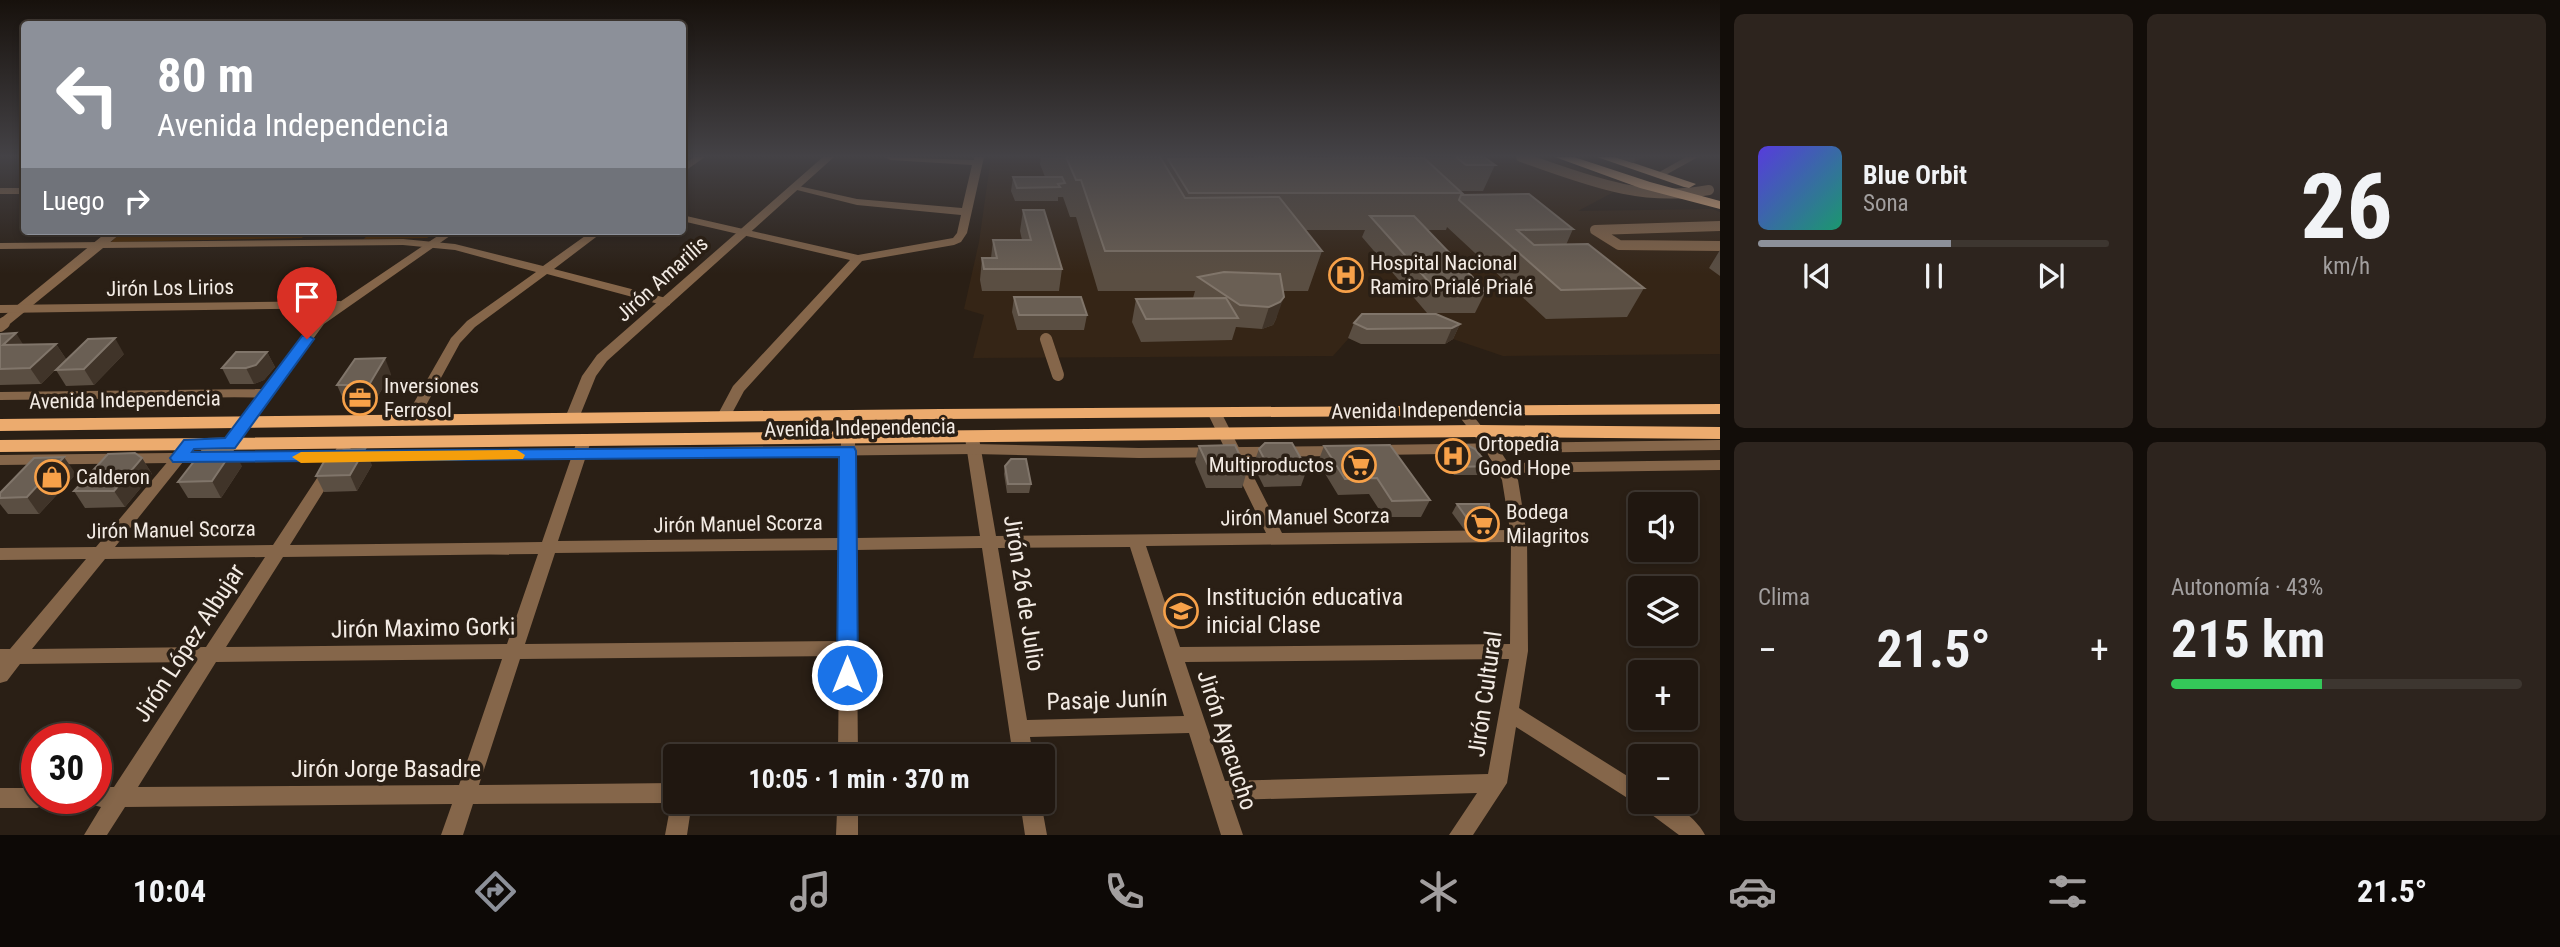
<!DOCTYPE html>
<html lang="es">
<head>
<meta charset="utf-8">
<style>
  body { margin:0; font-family:"Roboto Condensed",sans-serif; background:#2d241e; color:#f1f3f6; height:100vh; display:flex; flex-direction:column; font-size:26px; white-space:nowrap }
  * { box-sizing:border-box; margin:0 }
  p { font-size:23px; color:#a29f9f }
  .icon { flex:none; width:38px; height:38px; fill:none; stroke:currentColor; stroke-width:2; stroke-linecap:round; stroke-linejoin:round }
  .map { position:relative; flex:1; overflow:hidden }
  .side { display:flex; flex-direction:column; gap:14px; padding:14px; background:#120d09; width:840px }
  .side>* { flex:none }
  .banner { position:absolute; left:21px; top:21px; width:665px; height:214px; border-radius:7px; box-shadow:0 4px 10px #0003,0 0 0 2px #3d3630; background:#8c9099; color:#fff; overflow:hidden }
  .controls { position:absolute; left:1628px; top:492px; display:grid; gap:14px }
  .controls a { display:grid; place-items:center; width:70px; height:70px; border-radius:7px; background:#201710; box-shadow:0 4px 10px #0003,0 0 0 2px #3d3630; font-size:35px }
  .speed { position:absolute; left:21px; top:723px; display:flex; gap:14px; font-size:35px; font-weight:700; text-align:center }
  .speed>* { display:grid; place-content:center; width:91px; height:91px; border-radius:50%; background:#201710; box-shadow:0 4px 10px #0003,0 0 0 2px #3d3630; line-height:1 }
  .speed .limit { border:10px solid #d22; background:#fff; color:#111 }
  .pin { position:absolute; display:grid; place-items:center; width:60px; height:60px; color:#fff; margin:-72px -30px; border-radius:50% 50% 50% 0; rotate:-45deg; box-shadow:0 0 7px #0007 }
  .pin .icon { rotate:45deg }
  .me { position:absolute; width:77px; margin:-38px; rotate:0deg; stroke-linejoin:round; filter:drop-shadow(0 0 5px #0008) }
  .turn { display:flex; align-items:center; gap:24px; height:147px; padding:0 21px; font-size:32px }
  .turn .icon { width:91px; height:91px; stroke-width:2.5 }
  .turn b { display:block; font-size:49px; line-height:60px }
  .then { display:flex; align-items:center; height:66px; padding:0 21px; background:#0003; gap:14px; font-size:26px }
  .big { font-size:52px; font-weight:700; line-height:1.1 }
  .side .tile { flex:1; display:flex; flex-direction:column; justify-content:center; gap:10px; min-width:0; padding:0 24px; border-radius:10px; background:#2d241e }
  .side .dial { align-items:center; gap:0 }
  .dial b { font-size:91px; line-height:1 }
  .song { display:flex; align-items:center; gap:21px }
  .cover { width:84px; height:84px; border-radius:10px; background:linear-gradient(135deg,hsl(250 70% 55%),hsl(160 70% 35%)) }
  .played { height:7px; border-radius:4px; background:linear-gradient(90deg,#8c9099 55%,#3d3630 55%) }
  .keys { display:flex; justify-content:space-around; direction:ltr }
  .heat { display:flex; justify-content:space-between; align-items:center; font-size:38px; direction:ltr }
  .charge { height:10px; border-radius:5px; background:linear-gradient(90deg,#34c759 43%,#3d3630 0) }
  .side .tiles { flex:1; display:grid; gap:14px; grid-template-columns:repeat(2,1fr) }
  .trip { position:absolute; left:663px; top:744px; width:392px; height:70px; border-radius:7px; background:#201710; box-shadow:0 4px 10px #0003,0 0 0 2px #3d3630; font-weight:700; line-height:70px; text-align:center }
  .menu { display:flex; height:112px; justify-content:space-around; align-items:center; background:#0d0906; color:#a29f9f }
  .menu .icon { width:49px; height:49px }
  .menu .active { color:#8c9099 }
  .menu b { font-size:32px; color:#f1f3f6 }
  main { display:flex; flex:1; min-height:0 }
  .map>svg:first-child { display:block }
  .built { fill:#352516 }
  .green { fill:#512d03 }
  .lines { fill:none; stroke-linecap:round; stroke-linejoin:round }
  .service-far1 { stroke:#85664a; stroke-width:10 }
  .service { stroke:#85664a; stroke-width:12 }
  .minor { fill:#85664a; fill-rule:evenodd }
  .tertiary { fill:#85664a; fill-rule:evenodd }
  .primary { fill:#ecab6e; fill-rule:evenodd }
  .trunk { fill:#f5bc89; fill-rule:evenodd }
  .wall { fill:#5a4e42 }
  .shaded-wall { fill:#403429 }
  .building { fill:#6a5f54; stroke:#80756a; stroke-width:2 }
  .route { fill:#1a73e8; stroke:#114b97; stroke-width:2 }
  .slow { fill:#f59e0b }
  .labels { text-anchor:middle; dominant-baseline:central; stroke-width:7; stroke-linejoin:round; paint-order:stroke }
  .poi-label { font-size:21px; fill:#f3ebe4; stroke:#2a1f15; text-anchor:start }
  .street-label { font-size:21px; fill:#f3ebe4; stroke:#2a1f15 }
  .near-street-label { font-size:24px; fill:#f3ebe4; stroke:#2a1f15 }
  .near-poi-label { font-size:24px; fill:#f3ebe4; stroke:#2a1f15; text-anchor:start }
</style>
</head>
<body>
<main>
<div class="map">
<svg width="1720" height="835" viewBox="0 0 1720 835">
  <rect width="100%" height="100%" fill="#2a1f15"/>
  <polygon class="built" points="991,157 1548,157 1627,185 1578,211 1712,209 1720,212 1720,354 1503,356 1453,339 1445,344 1361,344 1349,338 1333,356 973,358 984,315 964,309 979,242"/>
  <g class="green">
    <polygon points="123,231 308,231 302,238 111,242"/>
    <polygon points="371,231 438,231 427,238 364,239"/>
  </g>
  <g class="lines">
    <g class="service-far1">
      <path d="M1521 157C1585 179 1640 203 1709 190"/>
      <polyline points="1720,226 1595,230 1619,245 1720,246"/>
      <polyline points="2,324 116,231"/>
    </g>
    <g class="service">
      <polyline points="0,326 4,323"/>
      <polyline points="1046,339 1058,375"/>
    </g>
    <g class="minor">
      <polygon points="694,157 705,157 682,173 682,165"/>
      <polygon points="885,157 974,160 974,157 984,157 967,233 961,242 954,245 862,261 744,391 729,419 719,419 717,416 733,386 850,260 682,221 682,215 858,255 953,238 957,233 961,215 857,205 789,188 794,185 857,199 962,208 972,165 890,160"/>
      <polygon points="1686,157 1698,157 1662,177 1654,175"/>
      <rect x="0" y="188" width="24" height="6"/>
      <polygon points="592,231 604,231 554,269 670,299 670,305 666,306 547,274 475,327 460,343 418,420 411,424 404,420 451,338 467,321 536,272 455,250 403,245 0,249 0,243 403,239 455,244 543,266"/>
      <polygon points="340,301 346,305 344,308 0,313 0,305"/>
      <path d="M1462 407 1467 408 1497 446 1508 463 1720 460V470L1513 473 1518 480 1527 536 1528 651 1519 708 1640 784V802C1647 802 1656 800 1664 802 1678 804 1699 822 1705 835H1679L1640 806 1516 727 1507 783 1473 835H1449L1477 793 1231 800 1243 835H1221L1189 733 1030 737 1033 756H1013L982 548 856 550 858 756H838L839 656 520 659 479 785 676 783V802H692L687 835H665L671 803 473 804 463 835H441L452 804 125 807 107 835H84L101 807 89 804 86 798H96V787H114L196 662 20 664 7 681 0 683V649H10L86 559 0 560V548L96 547 185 441H195L197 444 195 447 115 547 273 545 342 440 347 438 354 443 290 545 542 542 577 441 584 436 591 441 558 541 840 538 841 439 848 434 855 439 856 538 980 536 965 438 972 433 979 438 996 536 1266 533 1207 412 1214 408 1221 412 1282 533 1510 530 1502 480 1486 451 1455 411ZM1511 542 1510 644 1180 647 1146 546ZM1130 547 1184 716 1027 720 998 548ZM840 550 839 641 525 644 555 553ZM538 554 507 644 226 647 283 557ZM265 557 206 647 32 649 105 559ZM502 659 459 785 138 787 216 662ZM1509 659 1488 774 1225 781 1185 662Z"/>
      <polygon points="0,788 37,788 37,798 47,798 44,805 37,808 0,808"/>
      <polygon points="800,802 1041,802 1047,835 1025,835 1022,815 858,813 858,835 836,835 837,812 810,812 803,809"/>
    </g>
    <g class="tertiary">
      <polygon points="823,157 834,157 607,361 596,376 579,418 577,421 567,421 565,418 582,376 597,355"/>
      <polygon points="445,231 457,231 324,324 234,447 229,449 222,444 256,397 0,400 0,392 263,389 316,318"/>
      <polygon points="1720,440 1720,450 1377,455 1370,450 1377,445"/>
      <polygon points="974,444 1139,448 1339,446 1346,451 1339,456 1139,458 974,454 0,465 0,455"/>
    </g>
    <g class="primary">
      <polygon points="1720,404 1720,414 940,419 0,431 0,419 940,409"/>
      <polygon points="1479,425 1720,427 1720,439 1479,437 0,452 0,440"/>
    </g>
    <g class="trunk">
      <polygon points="1555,157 1574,157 1650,182 1720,201 1720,209 1640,188"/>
      <polygon points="1597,157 1616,157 1696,184 1689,188 1684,187"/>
    </g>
  </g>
  <g class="wall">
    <polygon points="1041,157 1484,157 1495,165 1483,191 1460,191 1462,193 1461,195 1573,229 1566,245 1644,288 1627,317 1546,319 1447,227 1446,230 1427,230 1486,291 1475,313 1427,313 1362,237 1365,230 1305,230 1322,251 1308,291 1283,291 1276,319 1273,325 1262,329 1236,327 1232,340 1141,342 1132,322 1136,299 1193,298 1195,291 1098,291 1076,217 1070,217 1063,197 1058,197 1058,201 1015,201 1011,191 1013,177 1045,177 1040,164"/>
    <polygon points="1614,157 1643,157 1633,163"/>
    <polygon points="1023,210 1062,269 1059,291 982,291 980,280 982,258 991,258 993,240 1022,240 1020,231"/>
    <polygon points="1720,250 1720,276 1709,268"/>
    <polygon points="1014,297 1087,315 1084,330 1017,330 1012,312"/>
    <polygon points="1354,323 1460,324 1453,339 1445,344 1361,344 1348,338"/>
    <polygon points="0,334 24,345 56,344 66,359 41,384 0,385"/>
    <polygon points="267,352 275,367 264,380 254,384 230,384 222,368"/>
    <polygon points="124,354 94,385 66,386 56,370"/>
    <polygon points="391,374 375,401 344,401 337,385"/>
    <polygon points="1199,446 1247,471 1242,488 1206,488 1195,462"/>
    <polygon points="1324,446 1430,500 1421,517 1384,517 1369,494 1338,495 1318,462"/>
    <polygon points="1442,446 1489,466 1484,475 1454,475 1438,454"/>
    <polygon points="1259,449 1307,469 1301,486 1264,487 1253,465"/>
    <polygon points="142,458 152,474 125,507 85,508 74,491"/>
    <polygon points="372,465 357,491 324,492 316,476"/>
    <polygon points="242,466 221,498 188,498 178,482"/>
    <polygon points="1005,466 1031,484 1029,493 1007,493 1004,474"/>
    <polygon points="76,474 39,514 8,514 0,504 0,493"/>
    <polygon points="1457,504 1491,523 1486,532 1466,532 1452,513"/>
  </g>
  <g class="shaded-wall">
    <polygon points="1636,157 1643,157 1633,163"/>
    <polygon points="1284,297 1276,319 1273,325 1262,329 1269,307"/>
    <polygon points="1460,324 1453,339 1445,344 1452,328"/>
    <polygon points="16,333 26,349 3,345"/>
    <polygon points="115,338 124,354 94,385 84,369"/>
    <polygon points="56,344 66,359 41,384 30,368"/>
    <polygon points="267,352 275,367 264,380 254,384 246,368"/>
    <polygon points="385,358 391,374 375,401 369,385"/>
    <polygon points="365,449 372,465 357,491 350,475"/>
    <polygon points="233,450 242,466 221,498 212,481"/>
    <polygon points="64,457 76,474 39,514 27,497"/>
    <polygon points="142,458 152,474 125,507 114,491"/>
  </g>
  <g class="building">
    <polygon points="1066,157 1160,157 1185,198 1279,197 1322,251 1105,251 1081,180 1076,180"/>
    <polygon points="1257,157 1306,157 1308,159 1259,159"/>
    <polygon points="1332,157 1395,157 1397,158 1334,159"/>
    <polygon points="1456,157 1484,157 1495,165 1466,165"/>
    <polygon points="1424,158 1462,193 1189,193 1168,159"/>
    <polygon points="1013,177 1062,177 1065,183 1058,184 1060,187 1017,188"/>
    <polygon points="1529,194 1573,229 1517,230 1534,245 1588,244 1644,288 1561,290 1459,200 1461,195"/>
    <polygon points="1023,210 1044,210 1062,269 984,269 982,258 997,258 993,240 1031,240"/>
    <polygon points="1370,216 1414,216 1486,291 1437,291"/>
    <polygon points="1224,272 1280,274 1284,297 1280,302 1269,307 1240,305 1198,277"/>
    <polygon points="1014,297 1081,297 1087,315 1019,315"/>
    <polygon points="1226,298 1238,318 1146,319 1136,299"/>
    <polygon points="1362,314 1436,314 1460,324 1452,328 1367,329 1354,323"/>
    <polygon points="16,333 3,345 56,344 30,368 0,369 0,334"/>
    <polygon points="115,338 84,369 56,370 88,339"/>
    <polygon points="236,352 267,352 256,365 246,368 222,368"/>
    <polygon points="385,358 369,385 337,385 355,359"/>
    <polygon points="1265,443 1292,443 1307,469 1270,470 1259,449"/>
    <polygon points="1235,445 1247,471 1211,472 1199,446"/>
    <polygon points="1390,445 1430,500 1392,501 1377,478 1345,479 1324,446"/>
    <polygon points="1467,445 1475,449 1489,466 1458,467 1442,446"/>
    <polygon points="365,449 350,475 316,476 326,458 344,450"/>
    <polygon points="233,450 212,481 178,482 202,451"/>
    <polygon points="135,453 142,458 114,491 74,491 108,454"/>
    <polygon points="64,457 27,497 0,498 0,493 34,458"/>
    <polygon points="1011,459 1026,459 1031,484 1008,484 1005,466"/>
    <polygon points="1457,504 1489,504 1491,523 1471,524"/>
  </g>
  <linearGradient id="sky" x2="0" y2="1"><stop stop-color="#17110c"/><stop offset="0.57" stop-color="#444246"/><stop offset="1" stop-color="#444246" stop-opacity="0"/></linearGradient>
  <rect width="1720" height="274" fill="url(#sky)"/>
  <polygon class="route" points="307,335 314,339 235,448 194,449 192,452 854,447 856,451 858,675 855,682 847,684 840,682 837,675 839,457 173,462 170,458 184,440 225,438 302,336"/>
  <polygon class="slow" points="517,450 525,455 523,459 301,463 292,457 301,452"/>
  <defs>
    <g id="hospital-ring" transform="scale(1.75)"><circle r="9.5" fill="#2a1f15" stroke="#f7a149" stroke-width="1.5"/><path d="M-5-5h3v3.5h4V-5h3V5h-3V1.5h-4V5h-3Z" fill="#f7a149"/></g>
    <g id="office-ring" transform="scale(1.75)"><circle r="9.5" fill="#2a1f15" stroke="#f7a149" stroke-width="1.5"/><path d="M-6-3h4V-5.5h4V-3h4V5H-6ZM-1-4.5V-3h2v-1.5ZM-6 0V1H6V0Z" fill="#f7a149"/></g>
    <g id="supermarket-ring" transform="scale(1.75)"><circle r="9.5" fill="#2a1f15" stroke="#f7a149" stroke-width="1.5"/><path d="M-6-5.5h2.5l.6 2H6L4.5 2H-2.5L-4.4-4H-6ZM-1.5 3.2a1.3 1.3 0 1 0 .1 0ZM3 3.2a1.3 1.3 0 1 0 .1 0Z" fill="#f7a149"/></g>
    <g id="shop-ring" transform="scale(1.75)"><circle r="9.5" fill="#2a1f15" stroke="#f7a149" stroke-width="1.5"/><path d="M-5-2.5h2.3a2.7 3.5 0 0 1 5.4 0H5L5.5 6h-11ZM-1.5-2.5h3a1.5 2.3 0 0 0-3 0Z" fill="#f7a149"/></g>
    <g id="school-ring" transform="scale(1.75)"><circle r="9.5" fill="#2a1f15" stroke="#f7a149" stroke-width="1.5"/><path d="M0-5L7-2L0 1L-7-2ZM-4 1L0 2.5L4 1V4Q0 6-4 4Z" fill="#f7a149"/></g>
  </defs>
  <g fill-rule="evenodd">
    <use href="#hospital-ring" x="1346" y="275"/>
    <use href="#office-ring" x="360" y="398"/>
    <use href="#hospital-ring" x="1453" y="456"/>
    <use href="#supermarket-ring" x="1359" y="465"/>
    <use href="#shop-ring" x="52" y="477"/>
    <use href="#supermarket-ring" x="1482" y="524"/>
    <use href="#school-ring" x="1181" y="611"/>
  </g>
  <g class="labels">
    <g class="poi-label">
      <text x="1370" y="263">Hospital Nacional<tspan x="1370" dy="24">Ramiro Prialé Prialé</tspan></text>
      <text x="384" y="386">Inversiones<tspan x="384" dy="24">Ferrosol</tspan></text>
      <text x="1478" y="444">Ortopedia<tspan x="1478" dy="24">Good Hope</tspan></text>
      <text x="1334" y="465" text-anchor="end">Multiproductos</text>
      <text x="76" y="477">Calderon</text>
      <text x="1506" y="512">Bodega<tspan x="1506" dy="24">Milagritos</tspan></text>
    </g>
    <g class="street-label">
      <text transform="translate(662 279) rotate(-42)">Jirón Amarilis</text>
      <text transform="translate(170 288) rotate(-1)">Jirón Los Lirios</text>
      <text transform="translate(125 400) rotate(-1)">Avenida Independencia</text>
      <text transform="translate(1427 410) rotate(-1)">Avenida Independencia</text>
      <text transform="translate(860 428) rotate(-1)">Avenida Independencia</text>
      <text transform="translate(1305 517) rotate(-1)">Jirón Manuel Scorza</text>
      <text transform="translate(738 524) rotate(-1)">Jirón Manuel Scorza</text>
      <text transform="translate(171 530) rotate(-1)">Jirón Manuel Scorza</text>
    </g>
    <g class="near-street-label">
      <text transform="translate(1024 593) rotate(81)">Jirón 26 de Julio</text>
      <text transform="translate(423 628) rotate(-1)">Jirón Maximo Gorki</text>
      <text transform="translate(189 643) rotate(-57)">Jirón López Albujar</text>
      <text transform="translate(1485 694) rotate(-82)">Jirón Cultural</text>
      <text transform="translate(1107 700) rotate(-2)">Pasaje Junín</text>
      <text transform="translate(1227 740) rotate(72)">Jirón Ayacucho</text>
      <text x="386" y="769">Jirón Jorge Basadre</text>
    </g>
    <g class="near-poi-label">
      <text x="1206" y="597">Institución educativa<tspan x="1206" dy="28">inicial Clase</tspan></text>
    </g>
  </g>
</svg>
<div class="controls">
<a><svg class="icon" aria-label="sound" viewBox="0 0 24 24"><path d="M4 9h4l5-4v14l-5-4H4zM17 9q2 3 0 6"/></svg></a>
<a><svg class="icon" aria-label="layers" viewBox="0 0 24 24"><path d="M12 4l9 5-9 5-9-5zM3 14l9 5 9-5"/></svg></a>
<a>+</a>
<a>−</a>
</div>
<div class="speed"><div class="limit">30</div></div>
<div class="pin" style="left:307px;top:339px;background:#d93025"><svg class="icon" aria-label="arrive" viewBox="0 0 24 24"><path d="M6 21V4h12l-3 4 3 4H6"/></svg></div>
<svg class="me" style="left:847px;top:675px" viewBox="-20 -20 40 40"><circle r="17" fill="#1a73e8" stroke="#fff" stroke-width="3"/><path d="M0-11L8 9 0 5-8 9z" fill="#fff"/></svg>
<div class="trip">10:05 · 1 min · 370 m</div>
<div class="banner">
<div class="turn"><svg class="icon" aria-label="left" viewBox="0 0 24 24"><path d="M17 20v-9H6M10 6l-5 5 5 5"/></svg><div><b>80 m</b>Avenida Independencia</div></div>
<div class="then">Luego<svg class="icon" aria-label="right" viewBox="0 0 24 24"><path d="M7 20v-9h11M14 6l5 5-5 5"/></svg></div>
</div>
</div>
<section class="side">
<div class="tiles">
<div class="tile">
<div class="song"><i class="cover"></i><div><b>Blue Orbit</b><p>Sona</p></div></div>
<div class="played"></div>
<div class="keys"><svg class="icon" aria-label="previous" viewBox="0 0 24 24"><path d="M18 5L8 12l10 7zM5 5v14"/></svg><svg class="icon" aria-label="pause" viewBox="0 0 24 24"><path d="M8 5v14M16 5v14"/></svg><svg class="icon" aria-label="next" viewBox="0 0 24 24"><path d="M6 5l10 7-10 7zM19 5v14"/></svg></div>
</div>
<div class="tile dial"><b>26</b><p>km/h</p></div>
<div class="tile"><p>Clima</p>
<div class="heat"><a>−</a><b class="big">21.5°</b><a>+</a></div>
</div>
<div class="tile"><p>Autonomía · 43%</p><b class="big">215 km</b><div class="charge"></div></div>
</div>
</section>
</main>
<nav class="menu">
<b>10:04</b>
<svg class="icon active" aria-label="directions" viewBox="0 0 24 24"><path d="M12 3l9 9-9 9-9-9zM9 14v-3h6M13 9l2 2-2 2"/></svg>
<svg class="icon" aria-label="music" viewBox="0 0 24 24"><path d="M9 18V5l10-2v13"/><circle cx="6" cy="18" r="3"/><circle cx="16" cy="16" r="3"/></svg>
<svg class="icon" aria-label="phone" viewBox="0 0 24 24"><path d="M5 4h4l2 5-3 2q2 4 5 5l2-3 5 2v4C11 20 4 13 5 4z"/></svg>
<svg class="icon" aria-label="climate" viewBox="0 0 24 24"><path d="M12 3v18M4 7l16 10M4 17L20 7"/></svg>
<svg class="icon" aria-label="car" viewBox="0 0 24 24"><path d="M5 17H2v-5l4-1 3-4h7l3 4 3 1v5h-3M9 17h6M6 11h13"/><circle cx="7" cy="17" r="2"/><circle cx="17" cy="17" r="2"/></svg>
<svg class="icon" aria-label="filters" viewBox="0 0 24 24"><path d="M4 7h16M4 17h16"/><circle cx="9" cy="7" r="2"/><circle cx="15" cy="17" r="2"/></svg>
<b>21.5°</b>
</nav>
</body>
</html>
